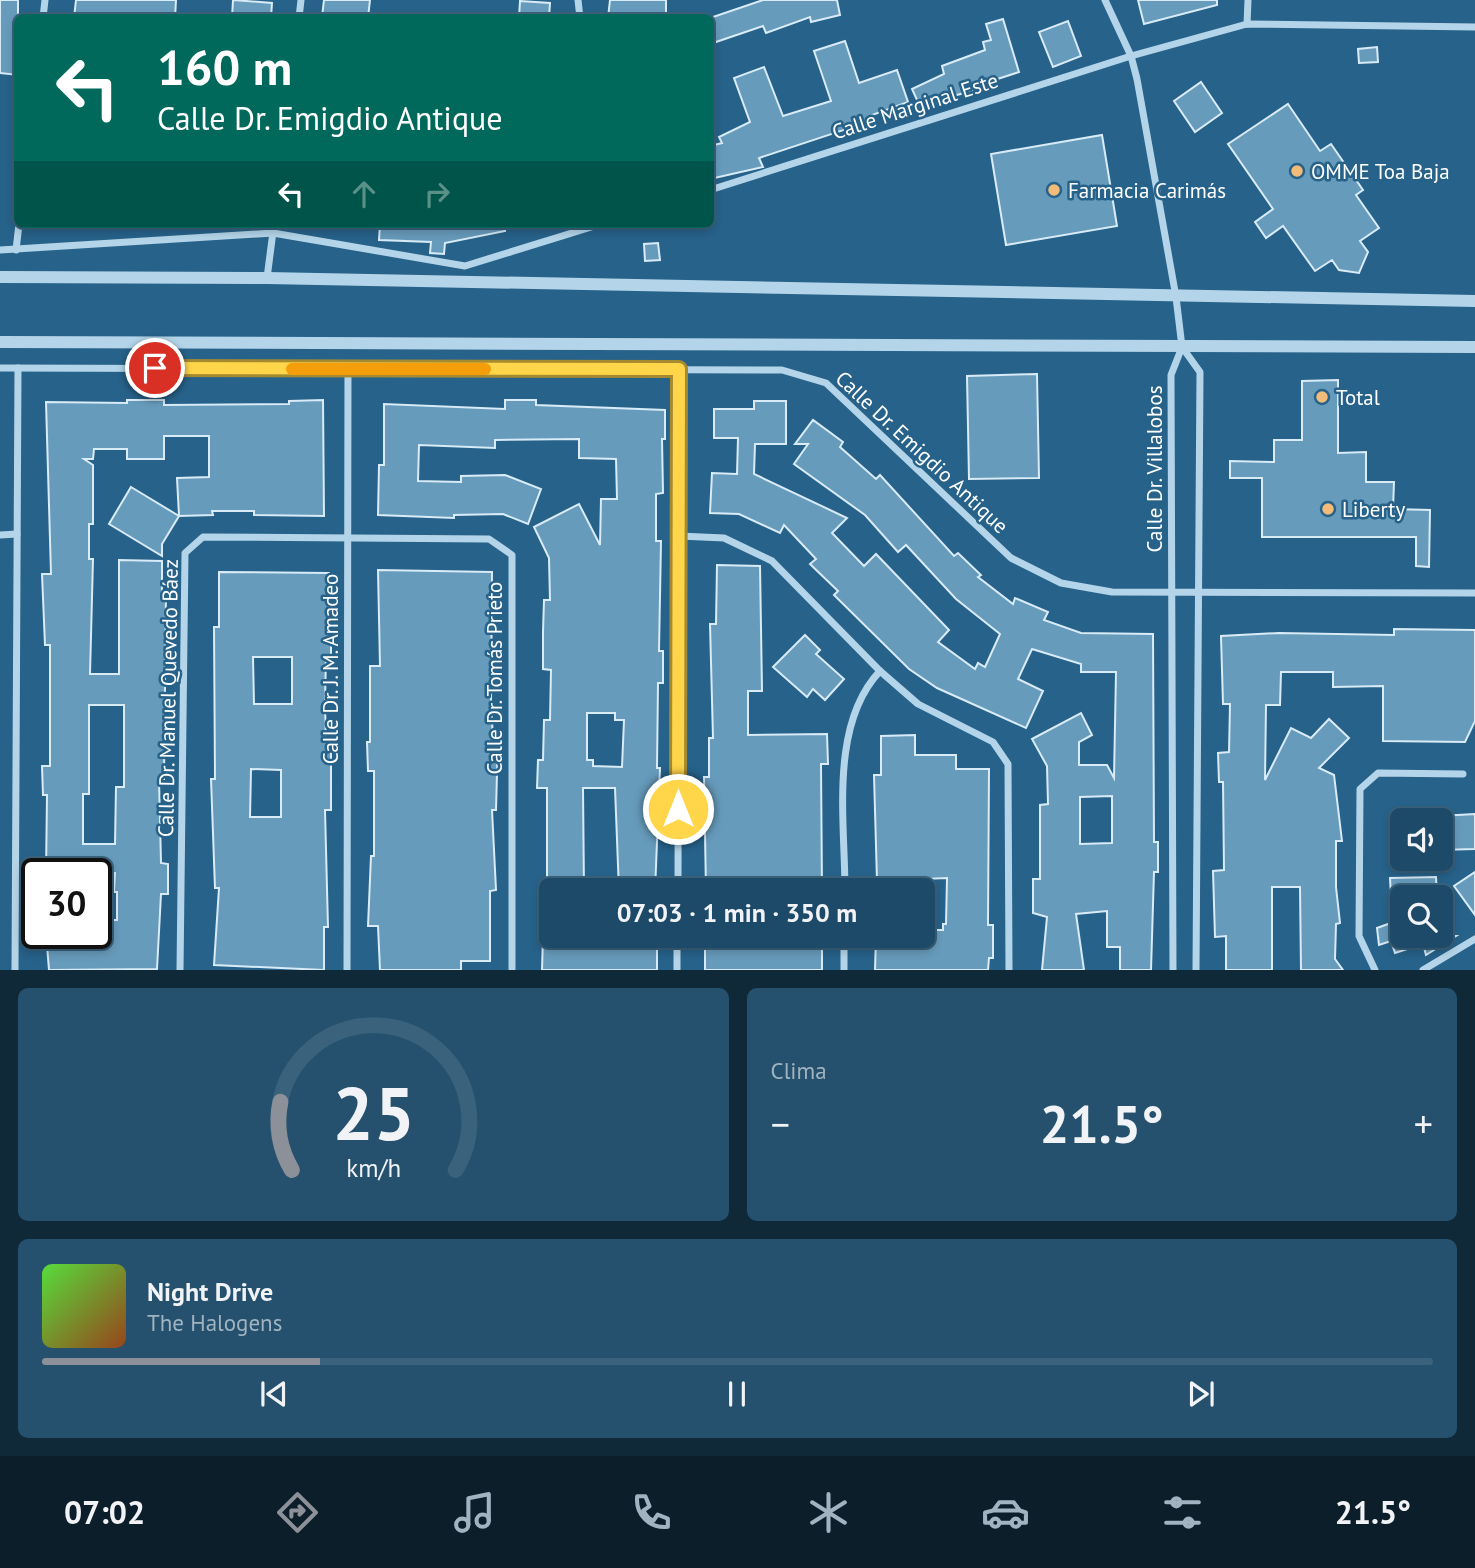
<!DOCTYPE html>
<html lang="es">
<head>
<meta charset="utf-8">
<style>
  body { margin:0; font-family:"PT Sans",sans-serif; background:#25516e; color:#f1f3f6; height:100vh; display:flex; flex-direction:column; font-size:26px; white-space:nowrap }
  * { box-sizing:border-box; margin:0 }
  p { font-size:23px; color:#a0b3c0 }
  .icon { flex:none; width:38px; height:38px; fill:none; stroke:currentColor; stroke-width:2; stroke-linecap:round; stroke-linejoin:round }
  .map { position:relative; height:970px; overflow:hidden }
  .panel { display:flex; flex-direction:column; gap:18px; padding:18px; background:#102939; flex:1 }
  .panel>* { flex:none }
  .banner { position:absolute; left:14px; top:14px; width:700px; height:214px; border-radius:10px; box-shadow:0 4px 10px #0003,0 0 0 2px #3b627c; background:#00695c; color:#fff; overflow:hidden }
  .fabs { position:absolute; left:1390px; top:808px; display:grid; gap:14px }
  .fabs a { display:grid; place-items:center; width:63px; height:63px; border-radius:10px; background:#1d4a68; box-shadow:0 4px 10px #0003,0 0 0 2px #3b627c; font-size:35px }
  .speed { position:absolute; left:21px; top:858px; display:flex; gap:14px; font-size:35px; font-weight:700; text-align:center }
  .speed>* { display:grid; place-content:center; width:91px; height:91px; border-radius:50%; background:#1d4a68; box-shadow:0 4px 10px #0003,0 0 0 2px #3b627c; line-height:1 }
  .speed .limit { border:4px solid #111; border-radius:10px; background:#fff; color:#111 }
  .pin { position:absolute; display:grid; place-items:center; width:60px; height:60px; color:#fff; margin:-30px; border:4px solid #fff; border-radius:50%; box-shadow:0 2px 7px #0007 }
  .me { position:absolute; width:77px; margin:-38px; rotate:0deg; stroke-linejoin:round; filter:drop-shadow(0 0 5px #0008) }
  .turn { display:flex; align-items:center; gap:24px; height:147px; padding:0 28px; font-size:32px }
  .turn .icon { width:91px; height:91px; stroke-width:2.5 }
  .turn b { display:block; font-size:49px; line-height:60px }
  .lanes { display:flex; align-items:center; height:66px; padding:0 28px; background:#0003; justify-content:center; gap:35px; direction:ltr }
  .lanes .off { opacity:.35 }
  .big { font-size:52px; font-weight:800; line-height:1.1 }
  .panel .card { flex:1; display:flex; flex-direction:column; justify-content:center; gap:10px; min-width:0; padding:0 24px; border-radius:10px; background:#25516e }
  .panel .dial { align-items:center; gap:0 }
  .dial svg { height:182px; overflow:visible; fill:none; stroke:#3b627c; stroke-width:7; stroke-linecap:round; text-anchor:middle }
  .dial text { fill:#f1f3f6; stroke:none }
  .song { display:flex; align-items:center; gap:21px }
  .cover { width:84px; height:84px; border-radius:10px; background:linear-gradient(135deg,hsl(110 70% 55%),hsl(20 70% 35%)) }
  .played { height:7px; border-radius:4px; background:linear-gradient(90deg,#8c9099 20%,#3b627c 20%) }
  .keys { display:flex; justify-content:space-around; direction:ltr }
  .heat { display:flex; justify-content:space-between; align-items:center; font-size:38px; direction:ltr }
  .panel .tiles { flex:1; display:grid; gap:18px; grid-template-columns:1fr 1fr }
  .card:last-child { grid-column:span 2 }
  .trip { position:absolute; left:539px; top:878px; width:396px; height:70px; border-radius:10px; background:#1d4a68; box-shadow:0 4px 10px #0003,0 0 0 2px #3b627c; font-weight:800; line-height:70px; text-align:center }
  .tabs { display:flex; height:112px; justify-content:space-around; align-items:center; background:#0c1e2a; color:#a0b3c0 }
  .tabs .icon { width:49px; height:49px }
  .tabs .on { color:#8c9099 }
  .tabs b { font-size:32px; color:#f1f3f6 }
  .map>svg:first-child { display:block }
  .building { fill:#679bbb; stroke:#d8ebf7; stroke-width:2; fill-rule:evenodd }
  .lines { fill:none; stroke-linecap:round; stroke-linejoin:round }
  .minor { stroke:#b4d5e9; stroke-width:7 }
  .tertiary { stroke:#b4d5e9; stroke-width:12 }
  .route-casing { stroke:#a68a30; stroke-width:18 }
  .route { stroke:#ffd54a; stroke-width:12 }
  .slow { stroke:#f59e0b; stroke-width:12 }
  .poi-dot { fill:#f2bb79; stroke:#27628a; stroke-width:2.5 }
  .labels { text-anchor:middle; dominant-baseline:central; stroke-width:5; stroke-linejoin:round; paint-order:stroke }
  .street-label { font-size:21px; fill:#fff; stroke:#27628a }
  .poi-label { font-size:21px; fill:#fff; stroke:#27628a; text-anchor:start }
</style>
</head>
<body>
<div class="map">
<svg width="1475" height="970" viewBox="0 0 1475 970">
  <rect width="100%" height="100%" fill="#27628a"/>
  <g class="building">
    <polygon points="0,0 18,0 18,75 0,73"/>
    <polygon points="76,0 176,0 175,18 74,18"/>
    <polygon points="233,0 272,3 271,18 232,18"/>
    <polygon points="324,0 370,0 368,18 322,17"/>
    <polygon points="610,0 666,0 666,18 608,18"/>
    <polygon points="763,0 837,0 840,15 811,22 810,17 766,33 763,26 710,44 710,18"/>
    <polygon points="1138,0 1217,0 1217,5 1144,24"/>
    <polygon points="520,1 550,3 549,18 519,18"/>
    <polygon points="1003,19 1019,72 979,85 980,89 953,96 922,111 912,89 944,74 942,66 985,50 983,42 991,40 986,24"/>
    <polygon points="1068,21 1081,56 1053,67 1039,32"/>
    <polygon points="845,41 859,83 897,70 908,102 872,115 874,120 759,158 763,167 710,179 710,146 722,143 719,137 750,122 734,78 764,67 783,116 831,101 814,51"/>
    <polygon points="1377,47 1378,62 1359,63 1358,49"/>
    <polygon points="1201,82 1222,113 1195,132 1174,101"/>
    <polygon points="1288,104 1320,151 1331,144 1363,190 1356,195 1379,228 1360,241 1368,252 1359,273 1339,270 1332,260 1315,271 1283,226 1266,238 1255,222 1273,209 1228,144"/>
    <polygon points="1102,135 1117,226 1006,245 991,154"/>
    <polygon points="380,224 504,224 505,231 445,243 444,254 430,253 431,242 379,240"/>
    <polygon points="658,243 660,260 645,261 644,244"/>
    <polygon points="1037,374 1039,478 969,479 967,376"/>
    <polygon points="1338,380 1338,453 1366,452 1366,482 1394,482 1393,509 1430,510 1429,567 1416,566 1416,537 1262,537 1262,478 1230,478 1230,461 1274,462 1274,440 1302,440 1302,381"/>
    <path d="M127 400H164V405L289 404V401L323 400 324 516 254 515V511H212L213 515 179 516 177 478 209 477V436H164V459H127V449H94L93 459H84L93 465V524H89V559H93L90 674H119V560L162 561V594H166L164 779H159L161 863 168 864V894H161L157 969 49 970 46 933H96V920H117V892H114L115 873H46L47 795H43L42 766H50V645H45L42 574H51L46 402 127 403ZM89 705H124V787H116L115 844H83V794H89Z"/>
    <path d="M505 400H536V405L665 410V439H662L663 493 656 494V541H661L659 651H663V683H658L657 768H660L655 891H619L615 788H583L584 891H547V788H537L538 760H543L544 720H550L551 670 543 669V632L544 600H550L549 558 534 527 579 504 600 545 601 499H617L616 459 579 458V439L495 440V448L419 445 418 481 461 482V476L505 475 541 489 528 524 503 514 454 515V518L378 515 379 465H384V404L505 409ZM587 713H615V720H624L622 767 593 766V760H587Z"/>
    <path d="M754 401H786V444H755L754 474 847 518 832 533 864 566 876 554 949 630 938 642 975 669 978 663 985 667 1000 634 956 599 906 545 898 552 865 515 794 464 808 444H795L813 420 843 442 840 447 876 479 880 475 954 556 958 553 981 575 978 577 1013 604 1015 598 1048 612 1044 620 1081 633 1153 634 1154 842H1158V872H1154L1151 970H1120V947H1107V911L1076 914 1084 970H1042L1047 917 1033 913V879H1040V805L1048 804 1047 766 1032 739 1081 713 1092 735 1079 742V765H1107L1114 778 1116 672H1081V664L1032 649 1018 679 1043 691 1026 728 937 688 909 669 834 595 838 591 810 564 816 559 784 525 780 533 739 514 710 513 712 473 737 474 738 438H714V409H754ZM1112 796V843L1080 844V797Z"/>
    <polygon points="131,487 179,516 162,544 162,556 109,524"/>
    <polygon points="717,565 760,566 762,691 748,691 748,735 827,734 828,764 821,764 822,891 706,891 704,777 709,777 709,738 713,738 710,624 716,624"/>
    <polygon points="378,570 492,572 491,704 493,738 498,738 496,810 492,810 496,890 490,891 490,961 461,961 461,970 380,970 378,926 368,926 371,856 374,856 374,771 368,771 367,742 370,742 370,666 380,666"/>
    <path d="M219 572 329 573 328 627H331V656H326L325 703 326 741H331V810H325L328 927H324V970L214 965 219 888H215L211 779H215L214 627H219ZM253 657H292V704H254ZM251 769 281 770V817H250Z"/>
    <polygon points="1394,629 1475,630 1475,721 1465,742 1383,741 1383,686 1333,687 1333,672 1281,672 1280,705 1266,705 1265,780 1291,728 1311,738 1329,719 1349,738 1319,768 1334,775 1342,841 1336,841 1336,887 1340,923 1336,924 1335,959 1343,970 1301,970 1300,887 1272,887 1272,970 1226,970 1226,936 1215,937 1213,871 1224,870 1223,782 1219,782 1218,753 1229,752 1230,704 1223,704 1221,636 1279,633 1394,635"/>
    <polygon points="805,635 820,650 816,654 844,679 825,700 813,689 807,697 773,667"/>
    <polygon points="915,735 915,755 956,755 956,769 989,769 988,925 993,925 993,958 989,958 988,970 875,970 876,936 922,936 922,930 943,930 943,924 946,924 947,878 877,881 874,775 881,775 881,736"/>
    <polygon points="1475,814 1475,849 1440,850 1440,816"/>
    <polygon points="1475,872 1475,915 1454,886"/>
    <polygon points="1436,877 1437,898 1391,898 1390,878"/>
    <polygon points="1402,919 1402,936 1456,936 1426,955 1423,944 1395,953 1391,941 1379,945 1377,928"/>
    <polygon points="543,936 657,936 657,970 542,970"/>
    <rect x="705" y="936" width="117" height="34"/>
  </g>
  <g class="lines">
    <g class="minor">
      <polyline points="578,0 580,18"/>
      <polyline points="1105,0 1131,56 1137,79 1176,297 1182,347 1171,375 1173,970"/>
      <polyline points="43,18 45,0"/>
      <polyline points="299,18 301,0"/>
      <polyline points="1247,24 1248,0"/>
      <polyline points="710,190 1131,56 1247,24 1475,27"/>
      <polyline points="0,250 273,233 465,266 601,224"/>
      <polyline points="16,250 19,224"/>
      <polyline points="267,278 274,224"/>
      <polyline points="1182,347 1200,372 1196,970"/>
      <polyline points="0,368 782,370 826,383 1011,558 1061,583 1112,592 1475,593"/>
      <polyline points="0,535 17,534"/>
      <polyline points="679,536 724,538 772,561 880,671 918,704 993,742 1008,764 1009,970"/>
      <polyline points="678,891 679,369"/>
      <path d="M845 891C845 821 829 725 880 671"/>
      <polyline points="15,970 18,368"/>
      <polyline points="180,970 185,553 203,537 489,539 512,555 512,970"/>
      <polyline points="347,970 348,369"/>
      <polyline points="677,970 677,936"/>
      <polyline points="844,970 844,936"/>
      <polyline points="1375,970 1359,936 1360,789 1378,773 1463,774"/>
      <polyline points="1423,970 1475,939"/>
    </g>
    <g class="tertiary">
      <polyline points="0,277 267,278 1475,301"/>
      <polyline points="0,342 1475,347"/>
    </g>
  </g>
  <g class="lines">
    <g class="route-casing">
      <polyline id="route" points="155,368 679,369 678,809"/>
    </g>
    <use href="#route" class="route"/>
    <polyline class="slow" points="292,369 485,369"/>
  </g>
  <g class="poi-dot">
    <circle cx="1297" cy="171" r="7"/>
    <circle cx="1054" cy="190" r="7"/>
    <circle cx="1322" cy="397" r="7"/>
    <circle cx="1328" cy="509" r="7"/>
  </g>
  <g class="labels">
    <g class="street-label">
      <text transform="translate(915 106) rotate(-18)">Calle Marginal Este</text>
      <text transform="translate(922 452) rotate(43)">Calle Dr. Emigdio Antique</text>
      <text transform="translate(1154 469) rotate(-90)">Calle Dr. Villalobos</text>
      <text transform="translate(330 669) rotate(-90)">Calle Dr. J. M. Amadeo</text>
      <text transform="translate(494 678) rotate(-90)">Calle Dr. Tomás Prieto</text>
      <text transform="translate(168 698) rotate(-89)">Calle Dr. Manuel Quevedo Báez</text>
    </g>
    <g class="poi-label">
      <text x="1311" y="171">OMME Toa Baja</text>
      <text x="1068" y="190">Farmacia Carimás</text>
      <text x="1336" y="397">Total</text>
      <text x="1342" y="509">Liberty</text>
    </g>
  </g>
</svg>
<div class="fabs">
<a><svg class="icon" aria-label="sound" viewBox="0 0 24 24"><path d="M4 9h4l5-4v14l-5-4H4zM17 9q2 3 0 6"/></svg></a>
<a><svg class="icon" aria-label="search" viewBox="0 0 24 24"><circle cx="10" cy="10" r="6"/><path d="M15 15l6 6"/></svg></a>
</div>
<div class="speed"><div class="limit">30</div></div>
<div class="pin" style="left:155px;top:368px;background:#d93025"><svg class="icon" aria-label="arrive" viewBox="0 0 24 24"><path d="M6 21V4h12l-3 4 3 4H6"/></svg></div>
<svg class="me" style="left:678px;top:809px" viewBox="-20 -20 40 40"><circle r="17" fill="#ffd54a" stroke="#fff" stroke-width="3"/><path d="M0-11L8 9 0 5-8 9z" fill="#fff"/></svg>
<div class="trip">07:03 · 1 min · 350 m</div>
<div class="banner">
<div class="turn"><svg class="icon" aria-label="left" viewBox="0 0 24 24"><path d="M17 20v-9H6M10 6l-5 5 5 5"/></svg><div><b>160 m</b>Calle Dr. Emigdio Antique</div></div>
<div class="lanes"><svg class="icon" aria-label="left" viewBox="0 0 24 24"><path d="M17 20v-9H6M10 6l-5 5 5 5"/></svg><svg class="icon off" aria-label="ahead" viewBox="0 0 24 24"><path d="M12 20V5M6 11l6-6 6 6"/></svg><svg class="icon off" aria-label="right" viewBox="0 0 24 24"><path d="M7 20v-9h11M14 6l5 5-5 5"/></svg></div>
</div>
</div>
<section class="panel">
<div class="tiles">
<div class="card dial"><svg viewBox="0 0 100 80">
<path d="M14 69A42 42 0 1 1 86 69"/>
<path d="M14 69A42 42 0 0 1 9 39" stroke="#8c9099"/>
<text x="50" y="56" font-size="32" font-weight="700">25</text>
<text x="50" y="72" font-size="11">km/h</text>
</svg></div>
<div class="card"><p>Clima</p>
<div class="heat"><a>−</a><b class="big">21.5°</b><a>+</a></div>
</div>
<div class="card">
<div class="song"><i class="cover"></i><div><b>Night Drive</b><p>The Halogens</p></div></div>
<div class="played"></div>
<div class="keys"><svg class="icon" aria-label="previous" viewBox="0 0 24 24"><path d="M18 5L8 12l10 7zM5 5v14"/></svg><svg class="icon" aria-label="pause" viewBox="0 0 24 24"><path d="M8 5v14M16 5v14"/></svg><svg class="icon" aria-label="next" viewBox="0 0 24 24"><path d="M6 5l10 7-10 7zM19 5v14"/></svg></div>
</div>
</div>
</section>
<nav class="tabs">
<b>07:02</b>
<svg class="icon on" aria-label="directions" viewBox="0 0 24 24"><path d="M12 3l9 9-9 9-9-9zM9 14v-3h6M13 9l2 2-2 2"/></svg>
<svg class="icon" aria-label="music" viewBox="0 0 24 24"><path d="M9 18V5l10-2v13"/><circle cx="6" cy="18" r="3"/><circle cx="16" cy="16" r="3"/></svg>
<svg class="icon" aria-label="phone" viewBox="0 0 24 24"><path d="M5 4h4l2 5-3 2q2 4 5 5l2-3 5 2v4C11 20 4 13 5 4z"/></svg>
<svg class="icon" aria-label="climate" viewBox="0 0 24 24"><path d="M12 3v18M4 7l16 10M4 17L20 7"/></svg>
<svg class="icon" aria-label="car" viewBox="0 0 24 24"><path d="M5 17H2v-5l4-1 3-4h7l3 4 3 1v5h-3M9 17h6M6 11h13"/><circle cx="7" cy="17" r="2"/><circle cx="17" cy="17" r="2"/></svg>
<svg class="icon" aria-label="filters" viewBox="0 0 24 24"><path d="M4 7h16M4 17h16"/><circle cx="9" cy="7" r="2"/><circle cx="15" cy="17" r="2"/></svg>
<b>21.5°</b>
</nav>
</body>
</html>
